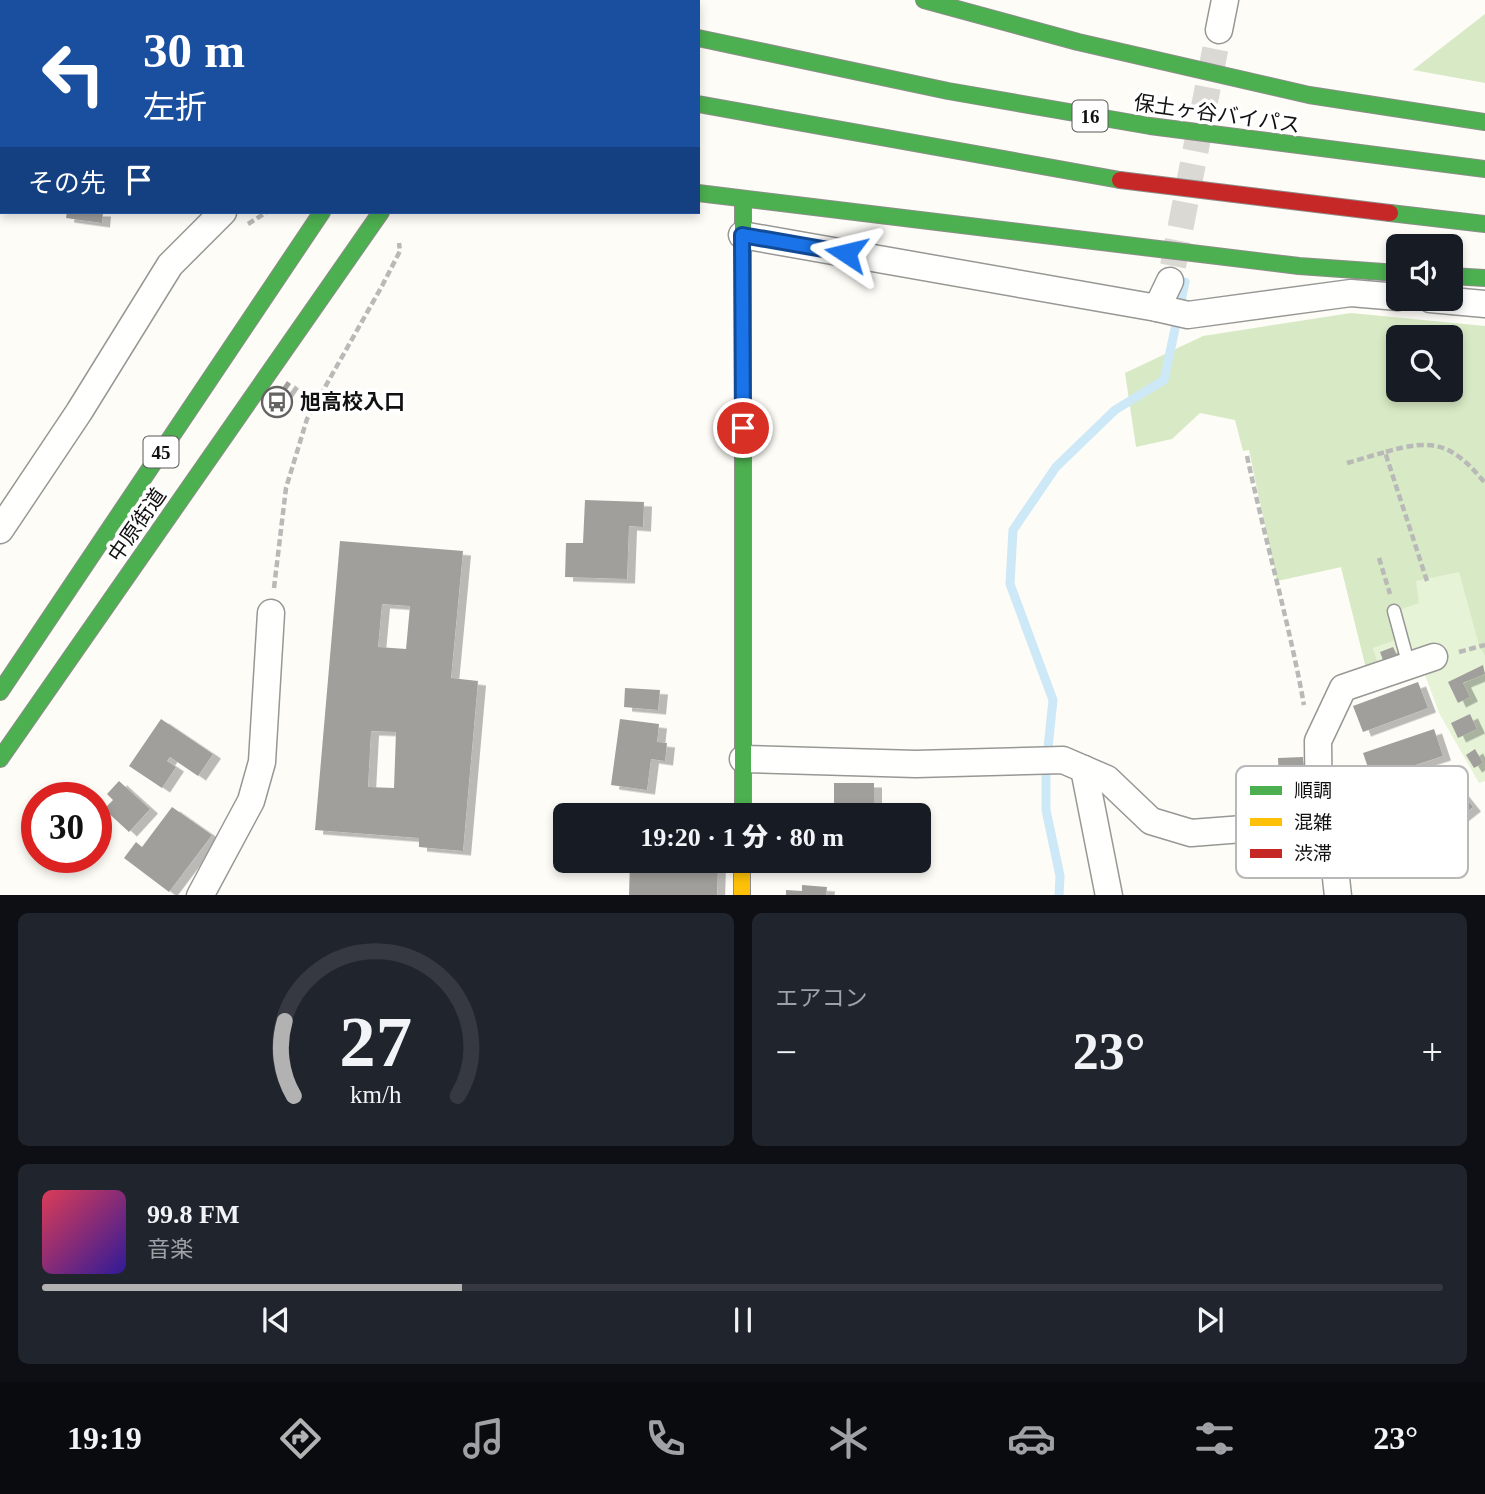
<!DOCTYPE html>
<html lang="ja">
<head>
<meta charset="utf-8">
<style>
  body { margin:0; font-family:"Times New Roman","Noto Sans JP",serif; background:#20242c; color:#f1f3f6; height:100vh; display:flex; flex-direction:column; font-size:26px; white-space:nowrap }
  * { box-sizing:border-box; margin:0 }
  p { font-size:23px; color:#9ea1a6 }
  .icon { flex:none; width:38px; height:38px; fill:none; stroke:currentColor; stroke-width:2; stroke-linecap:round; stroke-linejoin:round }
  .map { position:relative; height:895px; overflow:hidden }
  .side { display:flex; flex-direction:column; gap:18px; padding:18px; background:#0d0f14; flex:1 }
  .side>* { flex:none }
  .banner { position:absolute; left:0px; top:0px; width:700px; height:214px; box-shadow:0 4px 10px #0003; background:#1a4fa0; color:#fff; overflow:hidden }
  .fabs { position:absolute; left:1386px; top:234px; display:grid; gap:14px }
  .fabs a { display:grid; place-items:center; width:77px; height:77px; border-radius:10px; background:#171b24; box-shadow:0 4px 10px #0003; font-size:35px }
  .speed { position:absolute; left:21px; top:782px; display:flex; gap:14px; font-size:35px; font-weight:700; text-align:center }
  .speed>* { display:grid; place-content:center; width:91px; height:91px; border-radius:50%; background:#171b24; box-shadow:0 4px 10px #0003; line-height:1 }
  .speed .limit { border:10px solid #d22; background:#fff; color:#111 }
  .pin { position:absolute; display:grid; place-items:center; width:60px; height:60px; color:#fff; margin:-30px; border:4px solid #fff; border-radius:50%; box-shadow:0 2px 7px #0007 }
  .me { position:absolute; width:77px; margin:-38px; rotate:280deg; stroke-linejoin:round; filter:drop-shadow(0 0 5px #0008) }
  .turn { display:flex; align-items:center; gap:24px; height:147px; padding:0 28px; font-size:32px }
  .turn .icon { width:91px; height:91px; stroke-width:2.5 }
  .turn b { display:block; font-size:49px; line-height:60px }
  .then { display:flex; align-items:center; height:66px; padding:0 28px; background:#0003; gap:14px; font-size:26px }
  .big { font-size:52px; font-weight:800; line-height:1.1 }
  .side .tile { flex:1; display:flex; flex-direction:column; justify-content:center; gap:10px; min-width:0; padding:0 24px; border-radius:10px; background:#20242c }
  .side .dial { align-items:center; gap:0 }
  .dial svg { height:182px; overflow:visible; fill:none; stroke:#363941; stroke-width:7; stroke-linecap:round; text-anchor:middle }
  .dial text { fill:#f1f3f6; stroke:none }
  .song { display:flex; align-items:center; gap:21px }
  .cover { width:84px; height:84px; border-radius:10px; background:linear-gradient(135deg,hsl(350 70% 55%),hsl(250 70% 35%)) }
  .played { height:7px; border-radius:4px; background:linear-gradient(90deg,#b2b2b3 30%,#363941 30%) }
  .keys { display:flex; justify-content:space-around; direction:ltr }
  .heat { display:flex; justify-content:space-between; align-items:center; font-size:38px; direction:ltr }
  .side .tiles { flex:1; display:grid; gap:18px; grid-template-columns:1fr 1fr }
  .tile:last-child { grid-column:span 2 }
  .trip { position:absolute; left:553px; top:803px; width:378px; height:70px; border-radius:10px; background:#171b24; box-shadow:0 4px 10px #0003; font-weight:800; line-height:70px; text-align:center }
  .menu { display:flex; height:112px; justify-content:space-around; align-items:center; background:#090b0e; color:#9ea1a6 }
  .menu .icon { width:49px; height:49px }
  .menu .on { color:#b2b2b3 }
  .menu b { font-size:32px; color:#f1f3f6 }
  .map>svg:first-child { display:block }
  .green { fill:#e7f3d7 }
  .forest { fill:#d8eac5; fill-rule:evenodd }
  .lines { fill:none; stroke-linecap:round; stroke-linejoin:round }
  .stream { stroke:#cde8f7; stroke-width:9 }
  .building { fill:#a19f9c; fill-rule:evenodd; filter:url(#shadow) }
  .street-tunnel { stroke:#dad9d4; stroke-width:26; stroke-dasharray:26 13; stroke-linecap:butt }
  .lane-casing { stroke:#979795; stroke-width:15 }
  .street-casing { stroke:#979795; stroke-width:29 }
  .fast-casing { stroke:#8e8d8b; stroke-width:18 }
  .slow-casing { stroke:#8e8d8b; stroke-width:18 }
  .jam-casing { stroke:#8e8d8b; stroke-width:18 }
  .path { stroke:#b9b9b8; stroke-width:4.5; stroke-dasharray:7 3.5; stroke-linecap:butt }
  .lane { stroke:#fffffe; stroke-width:12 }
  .street { stroke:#fffffe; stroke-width:26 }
  .fast { stroke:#4caf50; stroke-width:16 }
  .slow { stroke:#ffc107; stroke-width:16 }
  .jam { stroke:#c62828; stroke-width:16 }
  .route-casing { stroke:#114b97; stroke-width:18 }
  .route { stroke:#1a73e8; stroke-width:12 }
  .labels { text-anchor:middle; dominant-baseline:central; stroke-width:7; stroke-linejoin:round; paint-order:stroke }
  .shield { fill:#fff; stroke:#585858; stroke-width:2 }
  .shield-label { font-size:19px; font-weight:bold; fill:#111 }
  .street-label { font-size:21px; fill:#111; stroke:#fff }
  .poi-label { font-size:21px; font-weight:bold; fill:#111; stroke:#fff; text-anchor:start }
  .key { fill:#fff; stroke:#b8b8b8; stroke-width:2 }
  .key-label { font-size:19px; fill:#111 }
</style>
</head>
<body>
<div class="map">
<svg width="1485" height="896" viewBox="0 0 1485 896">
  <defs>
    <filter id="shadow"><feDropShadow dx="8" dy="4.5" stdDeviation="0" flood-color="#0004"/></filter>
  </defs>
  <rect width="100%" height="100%" fill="#fdfcf7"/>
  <polygon class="green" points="1485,373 1485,781 1479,783 1439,713 1425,675 1411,657 1367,672 1341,567 1277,581 1252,466 1412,433 1451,390"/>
  <g class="forest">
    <polygon points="1485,14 1485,83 1413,70"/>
    <path d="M1351 313 1485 326V656L1479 645 1459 572 1416 581 1419 603 1388 614 1395 640 1373 648 1379 668 1367 672 1341 567 1277 581 1249 450 1243 451 1235 420 1200 413 1172 439 1136 447 1125 373 1203 336ZM1398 338H1451V390H1398Z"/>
  </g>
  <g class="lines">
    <polyline class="stream" points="1059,896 1060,876 1046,810 1046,767 1053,700 1010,584 1013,530 1056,467 1115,410 1164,380 1185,282"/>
  </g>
  <g class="building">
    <polygon points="67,212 103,212 102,223 66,218"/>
    <polygon points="287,381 291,384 277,404 273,401"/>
    <polygon points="585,500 644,502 643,527 629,526 627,579 565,577 566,543 583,543"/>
    <path d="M340 541 463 551 451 678 478 681 463 851 419 847V838L315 830ZM382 604 410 606 406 649 378 647ZM371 731 396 732 394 788 368 787Z"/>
    <polygon points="1393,647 1397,655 1383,660 1380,652"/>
    <polygon points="1483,665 1485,674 1463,683 1470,697 1458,703 1448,682"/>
    <polygon points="1418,682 1428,708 1363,732 1353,706"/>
    <polygon points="625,688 660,690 658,710 624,707"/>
    <polygon points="1470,714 1477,729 1458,738 1451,723"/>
    <polygon points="161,719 213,754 198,776 170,757 167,761 176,767 162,788 129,766"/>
    <polygon points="620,719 659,724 657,742 667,743 665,761 651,759 647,790 611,785"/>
    <polygon points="1434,729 1443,756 1372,779 1363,753"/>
    <polygon points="1475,749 1483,763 1474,768 1466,755"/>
    <polygon points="1303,757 1305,802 1280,804 1278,758"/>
    <polygon points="1449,777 1473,807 1444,830 1420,800"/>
    <polygon points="119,781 150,809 129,832 104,809 113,800 107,794"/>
    <polygon points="834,783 874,783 874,810 834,809"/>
    <polygon points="172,807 212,835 169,892 124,858 136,842 142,847"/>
    <polygon points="630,861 718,861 717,896 629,896"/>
    <polygon points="802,885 827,887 826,896 786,896 786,890 802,891"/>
  </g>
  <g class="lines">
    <polyline class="street-tunnel" points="1173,266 1219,30"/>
    <g class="lane-casing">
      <polyline id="lane" points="1394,611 1409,666"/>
    </g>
    <g class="street-casing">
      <g id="street">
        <polyline points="1219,30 1225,0"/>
        <polyline points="0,37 2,38"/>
        <polyline points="742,235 1157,308 1170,281"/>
        <polyline points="1430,299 1485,304"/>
        <polyline points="1157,308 1188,315 1351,293 1398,297"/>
        <polyline points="0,530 79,412 170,265 223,212"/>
        <polyline points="743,759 916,764 1063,760 1107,779 1151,821 1191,833 1319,823 1333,851 1338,896"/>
        <polyline points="1084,769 1109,896"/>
        <polyline points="1319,823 1318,741 1343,688 1434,657"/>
        <polyline points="200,896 251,801 262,762 271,613"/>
      </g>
    </g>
    <g class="fast-casing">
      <g id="fast">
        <polyline points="37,0 42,2"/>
        <polyline points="267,0 273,2"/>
        <polyline points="533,0 540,2"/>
        <polyline points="924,0 1078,42 1309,95 1485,122"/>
        <polyline points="698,38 948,91 1150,126 1485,169"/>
        <polyline points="698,104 1120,180"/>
        <polyline points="698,193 1299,266 1398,273"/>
        <polyline points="743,199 743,816"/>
        <polyline points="1390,213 1485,224"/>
        <polyline points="1451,276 1485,278"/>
        <polyline points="0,692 322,212"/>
        <polyline points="0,759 381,212"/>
      </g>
    </g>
    <g class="slow-casing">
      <polyline id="slow" points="742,861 742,896"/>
    </g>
    <g class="jam-casing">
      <g id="jam">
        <polyline points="461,2 462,0"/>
        <polyline points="1120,180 1390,213"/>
      </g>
    </g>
    <g class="path">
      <polyline points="248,224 267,212"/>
      <path d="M1247 456C1265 540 1289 622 1304 705"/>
      <polyline points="1347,463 1385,452"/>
      <polyline points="1379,558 1390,594"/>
      <path d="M1427 581 1385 452C1434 438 1452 443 1485 483"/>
      <polyline points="274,588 286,488 307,419 382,286 400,251 399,243"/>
      <polyline points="1459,652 1485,645"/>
    </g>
    <use href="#lane" class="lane"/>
    <use href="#street" class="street"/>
    <use href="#fast" class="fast"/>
    <use href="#slow" class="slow"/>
    <use href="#jam" class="jam"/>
  </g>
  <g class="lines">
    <g class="route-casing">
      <polyline id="route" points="743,428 742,235 846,253"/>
    </g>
    <use href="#route" class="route"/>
  </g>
  <defs>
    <g id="bus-ring" transform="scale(1.575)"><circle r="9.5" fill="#fff" stroke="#646362" stroke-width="1.5"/><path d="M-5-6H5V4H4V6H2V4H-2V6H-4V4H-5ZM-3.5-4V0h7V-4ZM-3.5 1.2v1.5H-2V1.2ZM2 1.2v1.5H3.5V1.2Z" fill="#646362"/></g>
  </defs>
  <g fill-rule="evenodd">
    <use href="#bus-ring" x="277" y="402"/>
  </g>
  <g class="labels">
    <g class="shield">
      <rect x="1072.5" y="100.5" width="35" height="31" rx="5"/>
      <rect x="143.5" y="436.5" width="35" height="31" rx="5"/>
    </g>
    <g class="shield-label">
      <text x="1090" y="116">16</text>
      <text x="161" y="452">45</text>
    </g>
    <g class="street-label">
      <text transform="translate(1217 114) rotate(8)">保土ヶ谷バイパス</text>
      <text transform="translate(137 525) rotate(-55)">中原街道</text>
    </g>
    <g class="poi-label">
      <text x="300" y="402">旭高校入口</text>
    </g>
  </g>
  <rect x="1236" y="766" width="232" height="112" rx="10" class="key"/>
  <rect x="1250" y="786" width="32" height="9" fill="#4caf50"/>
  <rect x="1250" y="818" width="32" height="8" fill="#ffc107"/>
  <rect x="1250" y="849" width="32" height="9" fill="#c62828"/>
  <g class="key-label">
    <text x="1294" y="797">順調</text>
    <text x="1294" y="829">混雑</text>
    <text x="1294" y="860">渋滞</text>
  </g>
</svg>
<div class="fabs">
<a><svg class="icon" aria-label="sound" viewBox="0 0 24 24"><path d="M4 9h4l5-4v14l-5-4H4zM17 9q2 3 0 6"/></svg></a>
<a><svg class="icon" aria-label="search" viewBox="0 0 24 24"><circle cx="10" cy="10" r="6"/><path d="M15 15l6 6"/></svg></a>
</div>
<div class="speed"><div class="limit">30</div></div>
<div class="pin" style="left:743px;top:428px;background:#d93025"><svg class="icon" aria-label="arrive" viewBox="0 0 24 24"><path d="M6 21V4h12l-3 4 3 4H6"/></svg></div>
<svg class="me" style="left:846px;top:253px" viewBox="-20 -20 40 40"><path d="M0-17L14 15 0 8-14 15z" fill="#1a73e8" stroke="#fff" stroke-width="4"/></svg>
<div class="trip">19:20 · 1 分 · 80 m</div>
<div class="banner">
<div class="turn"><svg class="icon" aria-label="left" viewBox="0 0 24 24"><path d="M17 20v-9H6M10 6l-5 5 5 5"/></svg><div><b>30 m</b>左折</div></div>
<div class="then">その先<svg class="icon" aria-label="arrive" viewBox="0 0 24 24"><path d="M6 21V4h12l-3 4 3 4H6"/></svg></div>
</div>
</div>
<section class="side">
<div class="tiles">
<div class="tile dial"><svg viewBox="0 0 100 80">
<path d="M14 69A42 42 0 1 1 86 69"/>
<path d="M14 69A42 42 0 0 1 10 36" stroke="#b2b2b3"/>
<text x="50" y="56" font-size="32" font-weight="700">27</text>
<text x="50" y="72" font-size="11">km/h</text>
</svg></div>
<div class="tile"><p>エアコン</p>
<div class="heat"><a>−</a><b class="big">23°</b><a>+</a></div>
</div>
<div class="tile">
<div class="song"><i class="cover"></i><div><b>99.8 FM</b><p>音楽</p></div></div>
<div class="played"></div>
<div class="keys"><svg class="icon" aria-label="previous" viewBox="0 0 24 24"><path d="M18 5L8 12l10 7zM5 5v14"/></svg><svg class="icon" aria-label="pause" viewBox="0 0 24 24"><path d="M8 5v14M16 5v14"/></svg><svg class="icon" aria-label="next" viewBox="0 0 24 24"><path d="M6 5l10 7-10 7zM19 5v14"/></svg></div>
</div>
</div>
</section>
<nav class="menu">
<b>19:19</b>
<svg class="icon on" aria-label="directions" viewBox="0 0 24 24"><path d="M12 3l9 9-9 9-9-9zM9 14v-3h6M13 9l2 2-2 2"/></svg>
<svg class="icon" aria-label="music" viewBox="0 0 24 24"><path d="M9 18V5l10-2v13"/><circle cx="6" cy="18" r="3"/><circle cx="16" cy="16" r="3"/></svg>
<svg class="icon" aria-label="phone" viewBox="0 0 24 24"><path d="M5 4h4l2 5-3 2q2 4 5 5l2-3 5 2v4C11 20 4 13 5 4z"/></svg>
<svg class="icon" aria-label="climate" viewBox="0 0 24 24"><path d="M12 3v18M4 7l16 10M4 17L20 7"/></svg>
<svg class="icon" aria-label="car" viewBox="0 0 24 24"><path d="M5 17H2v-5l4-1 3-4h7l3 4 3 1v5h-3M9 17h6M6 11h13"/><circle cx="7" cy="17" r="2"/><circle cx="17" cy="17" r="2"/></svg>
<svg class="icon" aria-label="filters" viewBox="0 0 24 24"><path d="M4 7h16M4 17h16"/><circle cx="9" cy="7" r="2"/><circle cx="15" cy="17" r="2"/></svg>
<b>23°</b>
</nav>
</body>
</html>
